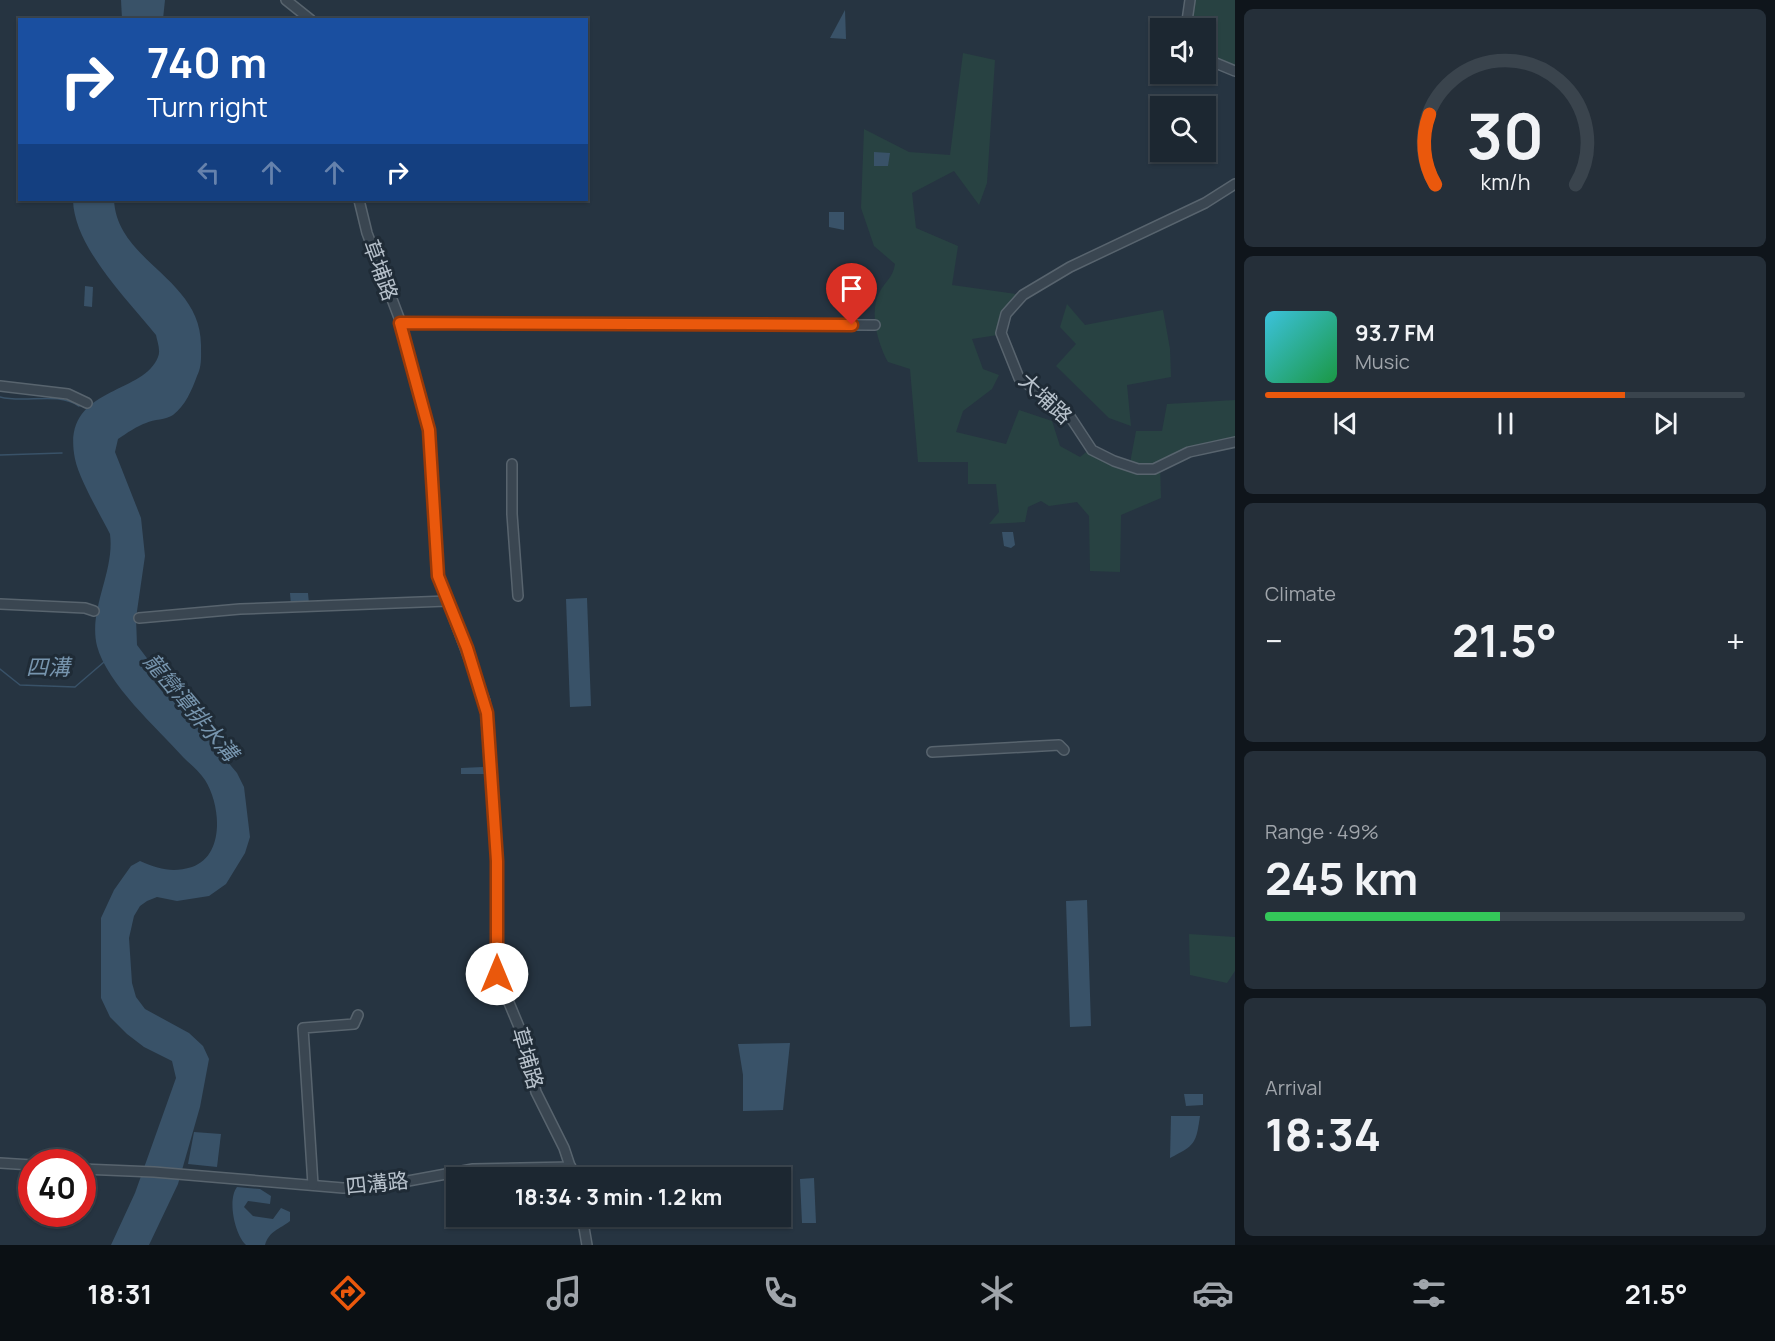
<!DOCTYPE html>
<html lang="en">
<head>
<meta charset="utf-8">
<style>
  body { margin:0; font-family:Manrope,"Noto Sans TC",sans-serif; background:#252f39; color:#f1f3f6; height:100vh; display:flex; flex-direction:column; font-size:22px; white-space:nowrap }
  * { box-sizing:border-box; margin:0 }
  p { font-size:20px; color:#a0a5ab }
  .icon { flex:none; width:33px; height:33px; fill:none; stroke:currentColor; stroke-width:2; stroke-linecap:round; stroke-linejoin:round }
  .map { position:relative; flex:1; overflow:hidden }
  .panel { display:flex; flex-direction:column; gap:9px; padding:9px; background:#0f151b; width:540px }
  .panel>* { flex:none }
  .hud { position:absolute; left:18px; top:18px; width:570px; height:183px; border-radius:0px; box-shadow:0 2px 4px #0004,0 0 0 2px #3a444d; background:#1a4fa0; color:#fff; overflow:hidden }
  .fabs { position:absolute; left:1150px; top:18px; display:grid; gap:12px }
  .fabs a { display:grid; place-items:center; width:66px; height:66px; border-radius:0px; background:#1c2731; box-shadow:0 2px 4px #0004,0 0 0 2px #3a444d; font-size:30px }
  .speed { position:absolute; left:18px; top:1149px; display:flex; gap:12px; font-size:30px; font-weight:700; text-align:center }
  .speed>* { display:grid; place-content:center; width:78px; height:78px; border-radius:50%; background:#1c2731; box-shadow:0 2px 4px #0004,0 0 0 2px #3a444d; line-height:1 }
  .speed .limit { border:9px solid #d22; background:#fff; color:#111 }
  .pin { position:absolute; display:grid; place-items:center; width:51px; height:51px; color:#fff; margin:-62px -26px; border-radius:50% 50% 50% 0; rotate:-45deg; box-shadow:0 0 6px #0007 }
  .pin .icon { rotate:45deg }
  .me { position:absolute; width:66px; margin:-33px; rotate:0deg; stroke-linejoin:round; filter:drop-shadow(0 0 4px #0008) }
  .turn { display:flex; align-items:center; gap:21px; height:126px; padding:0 30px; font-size:27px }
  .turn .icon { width:78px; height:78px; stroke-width:2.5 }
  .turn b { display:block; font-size:42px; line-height:51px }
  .lanes { display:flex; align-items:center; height:57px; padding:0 30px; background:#0003; justify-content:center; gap:30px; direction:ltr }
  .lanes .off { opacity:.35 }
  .big { font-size:45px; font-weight:700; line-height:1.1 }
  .panel .widget { flex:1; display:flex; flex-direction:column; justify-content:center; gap:9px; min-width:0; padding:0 21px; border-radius:9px; background:#252f39 }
  .panel .dial { align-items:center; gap:0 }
  .dial svg { height:156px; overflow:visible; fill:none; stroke:#3a444d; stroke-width:7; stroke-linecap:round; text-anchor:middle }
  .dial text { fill:#f1f3f6; stroke:none }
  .song { display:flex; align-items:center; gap:18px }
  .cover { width:72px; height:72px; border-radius:9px; background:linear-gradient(135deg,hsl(190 70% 55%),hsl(140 70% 35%)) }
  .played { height:6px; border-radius:3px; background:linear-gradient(90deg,#ea580c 75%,#3a444d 75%) }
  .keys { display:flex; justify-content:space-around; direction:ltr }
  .heat { display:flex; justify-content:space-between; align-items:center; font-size:33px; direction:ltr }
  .charge { height:9px; border-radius:4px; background:linear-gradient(90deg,#34c759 49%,#3a444d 0) }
  .trip { position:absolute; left:446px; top:1167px; width:345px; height:60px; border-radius:0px; background:#1c2731; box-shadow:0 2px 4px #0004,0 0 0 2px #3a444d; font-weight:700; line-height:60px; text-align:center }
  .tab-bar { display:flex; height:96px; justify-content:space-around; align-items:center; background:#0b1014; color:#a0a5ab }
  .tab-bar .icon { width:42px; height:42px }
  .tab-bar .on { color:#ea580c }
  .tab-bar b { font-size:27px; color:#f1f3f6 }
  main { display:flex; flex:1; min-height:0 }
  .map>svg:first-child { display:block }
  .green { fill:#284242 }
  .water { fill:#395268 }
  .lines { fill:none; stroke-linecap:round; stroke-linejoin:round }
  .stream { stroke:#395268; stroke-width:1.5 }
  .minor-casing { stroke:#58646e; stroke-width:12 }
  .minor { stroke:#3a4651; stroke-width:9 }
  .route-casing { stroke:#983908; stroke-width:15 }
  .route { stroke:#ea580c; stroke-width:10 }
  .labels { text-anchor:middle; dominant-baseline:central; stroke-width:6; stroke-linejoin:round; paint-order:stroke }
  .street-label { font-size:21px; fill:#b7c1cb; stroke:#1f2b36 }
  .water-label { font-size:22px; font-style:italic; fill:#7795ae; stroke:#1f2b36 }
</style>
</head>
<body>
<main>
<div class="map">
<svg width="1235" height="1245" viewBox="0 0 1235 1245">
  <rect width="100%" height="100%" fill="#263441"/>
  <g class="green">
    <polygon points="1192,0 1235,0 1235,67 1206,55 1206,28 1189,28"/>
    <path d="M963 53 995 60 987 183 979 205 954 171 912 193 916 228 958 246 952 285 1023 295 1008 312 1004 334 972 339 983 369 999 375 992 389 963 411 956 432 1006 444 1019 410 1052 421 1060 446 1080 457 1094 446 1130 463 1136 431H1162L1167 404 1235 400V440L1160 465 1161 498 1121 515 1120 572 1090 571 1089 516 1077 502 1049 506 1041 501 1028 507 1025 522 989 524 999 512 996 484H968V462H918L910 369 888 362C878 344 869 313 879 293 885 281 893 278 895 264L874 246 861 208 864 129 909 152 950 155Z"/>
    <polygon points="1067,304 1085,325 1163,310 1170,349 1171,377 1127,385 1131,426 1109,418 1056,366 1076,344 1060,327"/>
    <polygon points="1189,934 1235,937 1235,971 1227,983 1190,975"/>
  </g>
  <g class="water">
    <polygon points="121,0 165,0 163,19 122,19"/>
    <polygon points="845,10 846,39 830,38"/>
    <polygon points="874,152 890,153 888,166 874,166"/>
    <path d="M73 200H114C117 262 201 278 201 345 201 356 202 366 197 376 192 390 185 406 173 415 166 420 154 419 146 423 137 426 127 433 118 439L115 452 141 518 145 556 136 618 137 645 205 735 237 773 244 787 250 837 245 853 226 884 209 896 177 901 157 897 147 901 140 906 134 916 129 938 132 983 136 997 145 1009 189 1033 203 1046 209 1059 200 1107 178 1184 149 1245H111L135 1193 176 1078 172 1061 144 1047 127 1034 110 1017 101 998V918L114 890 131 866 140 861C159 869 172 873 192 867 225 856 221 805 205 780 200 772 190 764 183 757 157 728 107 684 97 646 88 609 115 572 110 534 100 514 79 479 75 459 60 386 143 396 158 357 161 350 157 341 156 335 127 299 74 247 73 200Z"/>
    <polygon points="829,212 844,212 844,230 829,227"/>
    <polygon points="85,286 93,287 92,307 84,306"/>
    <polygon points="1002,532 1013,532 1015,545 1011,548 1004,546"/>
    <polygon points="290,593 308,593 309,604 291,605"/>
    <polygon points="587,598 591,706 570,707 566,599"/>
    <polygon points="483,767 484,774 461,774 461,768"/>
    <polygon points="1087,900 1091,1026 1070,1027 1066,901"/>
    <polygon points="790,1043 783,1110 743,1111 743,1075 738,1044"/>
    <polygon points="1184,1094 1203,1094 1203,1105 1186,1106"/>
    <path d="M1171 1116H1200C1196 1144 1195 1145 1170 1158Z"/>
    <polygon points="194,1132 221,1134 217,1167 188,1164"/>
    <polygon points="814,1178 816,1223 802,1223 800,1179"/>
    <path d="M237 1187 260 1189 271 1196 270 1204 248 1201 244 1207 253 1216 273 1219 281 1208 290 1212V1221C280 1229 269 1231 265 1245H246C235 1235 227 1200 237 1187Z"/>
  </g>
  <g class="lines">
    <g class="stream">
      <path d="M0 397C26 404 56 391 79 406"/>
      <polyline points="0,455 62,453"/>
      <polyline points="0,669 20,685 75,687 104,662"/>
    </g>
    <g class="minor-casing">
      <g id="minor">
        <polyline points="286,0 311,20"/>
        <polyline points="1186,28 1190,0"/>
        <polyline points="1206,59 1235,71"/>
        <polyline points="1235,184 1205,203 1070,267 1023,295 1006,314 1001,333 1019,378 1067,412 1092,450 1114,461 1138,469 1154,469 1189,452 1235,442"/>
        <polyline points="359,200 367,233 401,323 429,430 438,576 485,701 497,861 497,974 522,1034 536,1092 564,1148 574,1178"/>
        <polyline points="401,323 875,325"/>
        <polyline points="0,386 68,394 87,403"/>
        <polyline points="512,464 512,514 518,596"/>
        <polyline points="0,604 85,608 94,611"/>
        <polyline points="139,618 240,609 447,601"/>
        <polyline points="932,752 1059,745 1064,750"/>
        <polyline points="0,1163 32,1165"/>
        <polyline points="82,1169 154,1172 343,1188 381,1186 473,1169 571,1167"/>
        <polyline points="313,1185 303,1028 354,1024 358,1015"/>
        <polyline points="582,1216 587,1245"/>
      </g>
    </g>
    <use href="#minor" class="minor"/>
  </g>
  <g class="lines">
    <g class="route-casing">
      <polyline id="route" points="497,974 497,861 487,713 467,648 438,576 429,430 400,323 852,325"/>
    </g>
    <use href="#route" class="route"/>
  </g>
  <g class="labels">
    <g class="street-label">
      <text transform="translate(381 270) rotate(70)">草埔路</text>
      <text transform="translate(1046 398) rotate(43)">大埔路</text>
      <text transform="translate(528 1058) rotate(74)">草埔路</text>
      <text transform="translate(377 1183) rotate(-6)">四溝路</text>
    </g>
    <g class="water-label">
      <text x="48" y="667">四溝</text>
      <text transform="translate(191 707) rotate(50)">龍巒潭排水溝</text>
    </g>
  </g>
</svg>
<div class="fabs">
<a><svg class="icon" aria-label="sound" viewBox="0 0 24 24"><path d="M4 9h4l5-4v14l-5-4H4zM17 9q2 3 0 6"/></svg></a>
<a><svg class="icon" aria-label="search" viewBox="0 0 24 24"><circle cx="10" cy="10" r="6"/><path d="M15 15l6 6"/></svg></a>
</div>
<div class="speed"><div class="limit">40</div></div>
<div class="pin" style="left:852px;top:325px;background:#d93025"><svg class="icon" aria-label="arrive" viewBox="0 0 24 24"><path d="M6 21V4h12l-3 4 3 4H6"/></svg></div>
<svg class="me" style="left:497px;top:974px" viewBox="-20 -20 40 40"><circle r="19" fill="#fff"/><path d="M0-13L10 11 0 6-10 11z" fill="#ea580c"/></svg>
<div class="trip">18:34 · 3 min · 1.2 km</div>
<div class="hud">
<div class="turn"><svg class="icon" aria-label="right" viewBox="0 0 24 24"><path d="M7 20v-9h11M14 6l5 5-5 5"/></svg><div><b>740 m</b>Turn right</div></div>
<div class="lanes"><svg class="icon off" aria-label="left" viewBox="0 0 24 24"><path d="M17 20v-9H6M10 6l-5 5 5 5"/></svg><svg class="icon off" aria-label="ahead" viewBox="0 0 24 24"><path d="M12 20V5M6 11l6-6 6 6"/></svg><svg class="icon off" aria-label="ahead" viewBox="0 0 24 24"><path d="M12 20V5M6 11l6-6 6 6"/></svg><svg class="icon" aria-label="right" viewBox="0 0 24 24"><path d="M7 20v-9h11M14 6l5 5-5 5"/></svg></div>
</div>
</div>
<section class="panel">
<div class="widget dial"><svg viewBox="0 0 100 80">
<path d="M14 69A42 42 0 1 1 86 69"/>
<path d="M14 69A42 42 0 0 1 11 33" stroke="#ea580c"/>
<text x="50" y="56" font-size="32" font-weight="700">30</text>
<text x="50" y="72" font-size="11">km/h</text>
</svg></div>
<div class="widget">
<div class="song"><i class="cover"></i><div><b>93.7 FM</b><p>Music</p></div></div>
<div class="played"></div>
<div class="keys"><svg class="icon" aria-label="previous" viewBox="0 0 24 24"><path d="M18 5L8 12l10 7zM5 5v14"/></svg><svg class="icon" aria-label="pause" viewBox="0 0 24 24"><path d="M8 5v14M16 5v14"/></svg><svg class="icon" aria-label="next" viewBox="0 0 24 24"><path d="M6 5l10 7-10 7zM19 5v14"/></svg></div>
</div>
<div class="widget"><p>Climate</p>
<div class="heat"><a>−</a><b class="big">21.5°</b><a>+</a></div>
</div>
<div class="widget"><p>Range · 49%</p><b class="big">245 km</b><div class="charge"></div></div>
<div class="widget"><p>Arrival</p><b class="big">18:34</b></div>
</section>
</main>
<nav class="tab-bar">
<b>18:31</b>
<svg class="icon on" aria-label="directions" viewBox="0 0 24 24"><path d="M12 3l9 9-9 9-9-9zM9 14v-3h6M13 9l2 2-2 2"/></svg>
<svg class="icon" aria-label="music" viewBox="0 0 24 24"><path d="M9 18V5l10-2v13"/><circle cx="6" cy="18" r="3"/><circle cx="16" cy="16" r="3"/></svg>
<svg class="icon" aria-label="phone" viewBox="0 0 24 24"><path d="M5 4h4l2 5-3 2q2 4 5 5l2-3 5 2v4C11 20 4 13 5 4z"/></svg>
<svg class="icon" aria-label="climate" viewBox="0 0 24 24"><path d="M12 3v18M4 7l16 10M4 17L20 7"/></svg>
<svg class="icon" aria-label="car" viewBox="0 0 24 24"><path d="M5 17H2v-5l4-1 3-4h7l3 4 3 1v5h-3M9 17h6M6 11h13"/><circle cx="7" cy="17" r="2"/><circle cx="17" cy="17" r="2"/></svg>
<svg class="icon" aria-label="filters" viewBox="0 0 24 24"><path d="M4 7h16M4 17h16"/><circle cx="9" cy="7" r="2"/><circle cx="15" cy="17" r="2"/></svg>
<b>21.5°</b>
</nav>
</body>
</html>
